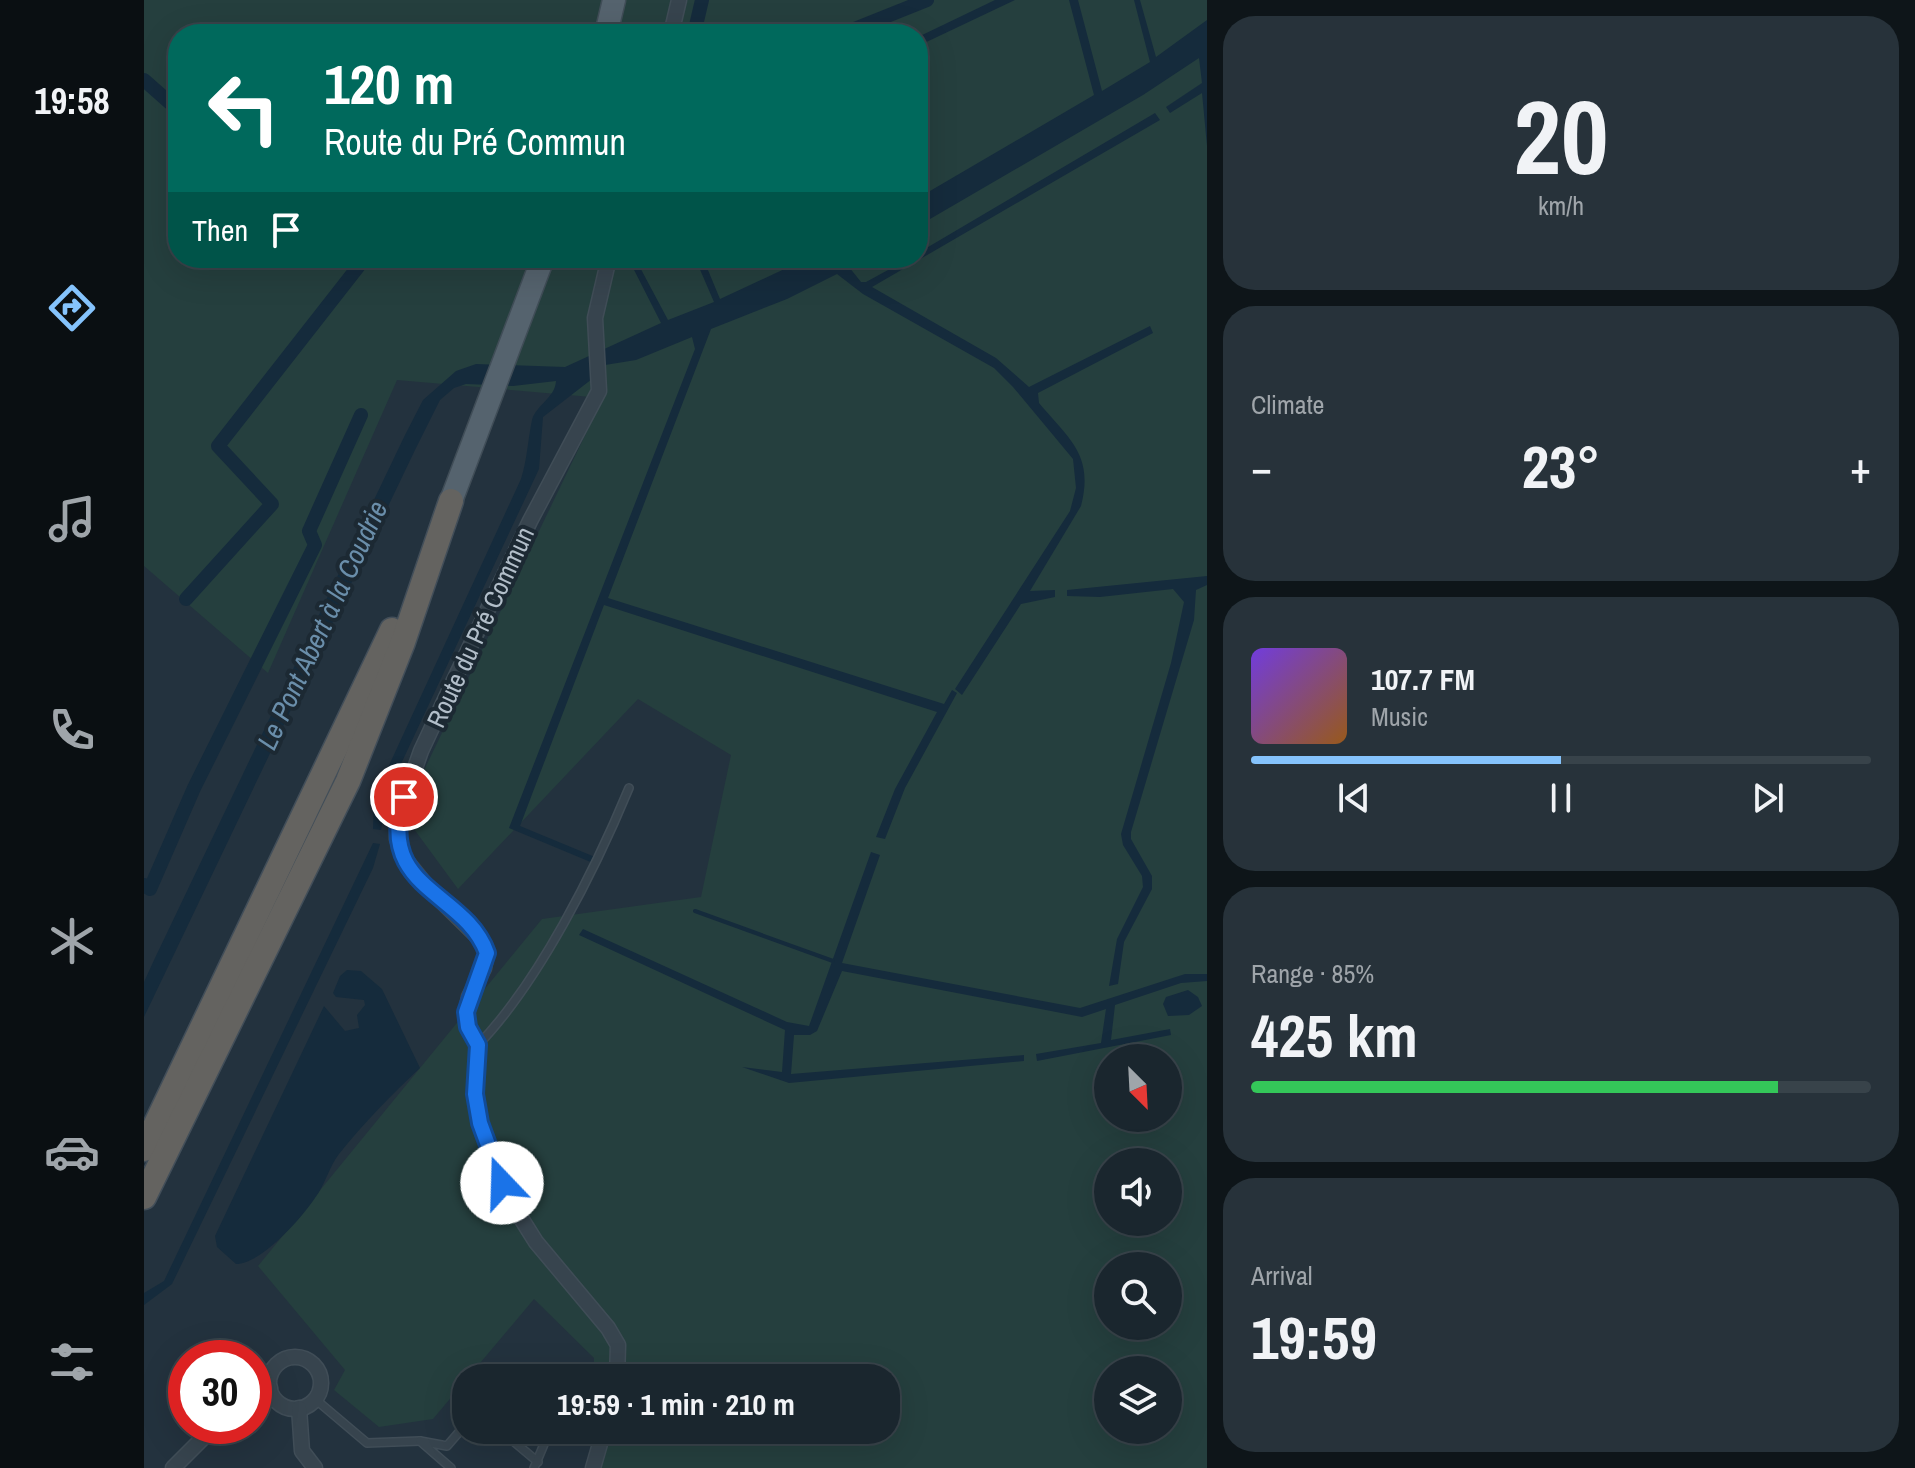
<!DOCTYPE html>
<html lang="en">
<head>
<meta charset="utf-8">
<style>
  body { margin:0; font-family:"Archivo Narrow",sans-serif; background:#27323a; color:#f1f3f6; height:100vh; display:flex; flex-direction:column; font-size:30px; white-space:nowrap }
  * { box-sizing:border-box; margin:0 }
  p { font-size:26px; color:#9fa5aa }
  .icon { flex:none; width:44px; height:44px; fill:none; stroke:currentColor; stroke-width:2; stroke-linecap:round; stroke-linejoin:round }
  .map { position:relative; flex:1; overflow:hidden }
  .drawer { display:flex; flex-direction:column; gap:16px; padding:16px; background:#0e1519; width:708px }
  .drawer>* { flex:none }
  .banner { position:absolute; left:24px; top:24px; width:760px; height:244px; border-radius:32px; box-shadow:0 8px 32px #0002,0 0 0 2px #38434a; background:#00695c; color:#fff; overflow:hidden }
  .needle { width:52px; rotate:156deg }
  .tools { position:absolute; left:950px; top:1044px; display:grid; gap:16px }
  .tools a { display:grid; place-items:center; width:88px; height:88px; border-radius:50%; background:#1a262e; box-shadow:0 8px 32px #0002,0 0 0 2px #38434a; font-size:40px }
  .speed { position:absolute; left:24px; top:1340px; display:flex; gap:16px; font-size:40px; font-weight:700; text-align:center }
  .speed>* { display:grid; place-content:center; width:104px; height:104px; border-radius:50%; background:#1a262e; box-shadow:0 8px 32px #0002,0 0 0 2px #38434a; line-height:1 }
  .speed .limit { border:12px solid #d22; background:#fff; color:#111 }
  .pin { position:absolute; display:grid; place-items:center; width:68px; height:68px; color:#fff; margin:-34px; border:4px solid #fff; border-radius:50%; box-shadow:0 2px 8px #0007 }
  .me { position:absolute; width:88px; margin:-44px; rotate:339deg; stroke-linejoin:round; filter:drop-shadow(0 0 6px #0008) }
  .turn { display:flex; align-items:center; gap:28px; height:168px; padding:0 24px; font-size:36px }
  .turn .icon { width:104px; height:104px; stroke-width:2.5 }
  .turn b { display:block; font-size:56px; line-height:68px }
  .then { display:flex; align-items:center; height:76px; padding:0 24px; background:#0003; gap:16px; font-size:30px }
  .big { font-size:60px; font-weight:700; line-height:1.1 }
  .drawer .card { flex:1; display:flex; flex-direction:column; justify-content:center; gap:12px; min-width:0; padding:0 28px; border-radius:32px; background:#27323a }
  .drawer .dial { align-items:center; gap:0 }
  .dial b { font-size:104px; line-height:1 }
  .song { display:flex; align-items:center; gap:24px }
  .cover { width:96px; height:96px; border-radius:12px; background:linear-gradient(135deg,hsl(260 70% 55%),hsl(30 70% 35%)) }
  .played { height:8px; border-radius:4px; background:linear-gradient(90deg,#85c3fc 50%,#38434a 50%) }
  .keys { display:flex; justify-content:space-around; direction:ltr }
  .heat { display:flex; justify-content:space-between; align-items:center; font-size:44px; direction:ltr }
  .charge { height:12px; border-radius:6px; background:linear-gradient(90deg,#34c759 85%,#38434a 0) }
  .trip { position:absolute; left:308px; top:1364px; width:448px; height:80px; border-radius:32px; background:#1a262e; box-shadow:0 8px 32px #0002,0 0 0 2px #38434a; font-weight:700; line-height:80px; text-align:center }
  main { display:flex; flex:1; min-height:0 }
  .dock { display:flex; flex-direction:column; width:144px; justify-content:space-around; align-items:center; background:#0a0f12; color:#9fa5aa }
  .dock .icon { width:56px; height:56px }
  .dock .current { color:#85c3fc }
  .dock b { font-size:36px; color:#f1f3f6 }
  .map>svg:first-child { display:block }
  .green { fill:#253f3e; fill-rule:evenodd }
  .water { fill:#152b3c }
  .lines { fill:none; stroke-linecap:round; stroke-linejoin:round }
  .stream { stroke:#152b3c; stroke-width:4 }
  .canal { stroke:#152b3c; stroke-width:14 }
  .service-casing { stroke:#404d57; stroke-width:10 }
  .minor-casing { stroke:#404d57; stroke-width:17 }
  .primary-casing { stroke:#404d57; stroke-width:25 }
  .trunk-casing { stroke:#424e59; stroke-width:27 }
  .service { stroke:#37444e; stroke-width:7 }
  .minor { stroke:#37444e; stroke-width:14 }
  .primary { stroke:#55636e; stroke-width:22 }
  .trunk { stroke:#646360; stroke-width:24 }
  .route-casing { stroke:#114b97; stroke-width:20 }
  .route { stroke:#1a73e8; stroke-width:14 }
  .labels { text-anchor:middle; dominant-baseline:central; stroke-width:8; stroke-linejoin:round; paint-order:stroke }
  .street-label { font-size:26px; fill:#b2bec9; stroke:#1c2933 }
  .water-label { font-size:28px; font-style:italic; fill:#6a8eaa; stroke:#1c2933 }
</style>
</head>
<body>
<main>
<nav class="dock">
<b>19:58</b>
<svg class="icon current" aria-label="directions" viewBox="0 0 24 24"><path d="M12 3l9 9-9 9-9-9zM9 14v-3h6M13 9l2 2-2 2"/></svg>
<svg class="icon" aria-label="music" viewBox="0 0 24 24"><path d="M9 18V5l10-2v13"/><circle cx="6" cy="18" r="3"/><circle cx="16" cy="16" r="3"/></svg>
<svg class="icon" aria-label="phone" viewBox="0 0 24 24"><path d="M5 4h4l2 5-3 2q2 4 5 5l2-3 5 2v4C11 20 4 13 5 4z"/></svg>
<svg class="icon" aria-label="climate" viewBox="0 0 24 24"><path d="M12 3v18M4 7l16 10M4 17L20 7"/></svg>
<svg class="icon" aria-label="car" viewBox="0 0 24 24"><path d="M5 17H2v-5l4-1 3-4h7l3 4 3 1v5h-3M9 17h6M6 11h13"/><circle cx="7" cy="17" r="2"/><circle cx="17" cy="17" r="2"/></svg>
<svg class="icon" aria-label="filters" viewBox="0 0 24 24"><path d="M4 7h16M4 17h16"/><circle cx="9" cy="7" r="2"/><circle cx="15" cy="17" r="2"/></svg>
</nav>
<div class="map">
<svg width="1063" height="1468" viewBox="0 0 1063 1468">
  <rect width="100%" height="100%" fill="#23323e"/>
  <path class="green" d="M0 0H1063V1468H450V1430H742V1378H450V1358L390 1299 289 1419 235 1427 190 1390 201 1370 114 1266 398 919 557 897 587 755 494 699 314 889 259 814 459 398 253 380 124 673 0 566ZM34 34H774V258H34ZM964 1058H1024V1118H964ZM964 1162H1024V1222H964ZM964 1266H1024V1326H964ZM964 1370H1024V1430H964Z"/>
  <g class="water">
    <polygon points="851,0 871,0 774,46 774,37"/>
    <polygon points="925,0 934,0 958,91 1006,62 990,0 996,0 1012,57 1063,20 1063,146 1058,93 1026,113 1022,107 1058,83 1055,58 999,95 774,226 774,198 950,95"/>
    <path d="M1011 113 1016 120 728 287 852 358 885 387 1006 326 1009 333 894 393 895 403C926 440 950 455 937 506L886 591 911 590V597L877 604 818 695 811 689 926 511 932 488 929 459 869 387 850 368 719 294 693 274 643 299 567 329 464 598 800 704 808 690 813 693 761 788 741 839 732 837 751 789 793 712 460 605 376 826 451 857 449 863 365 828 551 349 548 337 492 360 461 365 448 372V379L399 417 395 469 242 796 241 806 249 807 247 814 240 813 237 830 229 829 230 798 377 479C383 460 384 439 388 420 392 405 411 398 412 381L369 386 322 384 310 388 296 400 271 450 0 1017V982L11 958 261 435 279 400 312 371 332 364 421 367 517 323 484 258H491L524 320 570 302 551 258H559L576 299 664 258H720L705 267 717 282H722L766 258H774V253Z"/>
    <polygon points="1063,576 1063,585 1052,590 1050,620 987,832 987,839 1008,876 1008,889 980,942 974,984 965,986 973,939 999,887 998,876 979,845 977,834 1027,663 1040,602 1029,589 956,597 923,596 923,590"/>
    <polygon points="229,843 236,844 229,868 28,1284 0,1305 0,1293 20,1281"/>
    <polygon points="727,852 736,855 698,963 936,1008 1041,974 1063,974 1063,981 1037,983 971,1005 967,1040 1026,1029 1027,1035 893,1061 892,1054 957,1043 962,1009 938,1017 698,971 673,1031 666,1035 650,1035 647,1074 880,1055 880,1061 645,1083 598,1067 638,1072 641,1030 435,935 439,929 643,1022 665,1026"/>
    <path d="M203 970 217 971 238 989 276 1068C248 1094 219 1124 195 1154 185 1167 181 1185 171 1198 157 1219 117 1264 92 1264L73 1247 71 1236 180 1006 201 1031 215 1028 213 1015 221 1005 220 1000 192 997 189 993 196 976Z"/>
    <polygon points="1044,990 1054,997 1058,1006 1045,1015 1024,1016 1019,1004 1022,997"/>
  </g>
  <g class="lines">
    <polyline class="stream" points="551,911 689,961"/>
    <g class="canal">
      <polyline points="550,34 558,0"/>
      <polyline points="698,34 783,0"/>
      <polyline points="0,80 34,110"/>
      <polyline points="42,599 128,504 74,446 221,258"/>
      <polyline points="0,885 6,889 50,788 171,545 165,531 217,415"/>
    </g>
    <g class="service-casing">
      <g id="service">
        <path d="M334 1045C395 982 451 870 485 788"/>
        <polyline points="362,1378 370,1370 379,1378"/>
        <polyline points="171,1399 223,1443 276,1441"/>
        <polyline points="356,1430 394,1462"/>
        <polyline points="307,1468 276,1441 303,1446 322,1424"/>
        <polyline points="390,1468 406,1430"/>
      </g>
    </g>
    <g class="minor-casing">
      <g id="minor">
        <polyline points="527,34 535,0"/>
        <polyline points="465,258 451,318 455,391 386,521 313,674 277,751 253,820 253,839 261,859 287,891 339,942 343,953 340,968 325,997 322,1012 324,1027 334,1045 331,1094 336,1123 365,1199 392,1242 464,1328 474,1345 473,1378"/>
        <circle cx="151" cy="1383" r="26"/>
        <polyline points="110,1393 126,1388"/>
        <polyline points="155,1408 158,1451 171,1468"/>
        <polyline points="29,1468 71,1426"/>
        <polyline points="449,1468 460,1430"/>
      </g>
    </g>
    <g class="primary-casing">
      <g id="primary">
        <polyline points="462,34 470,0"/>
        <polyline points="307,501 399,258"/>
      </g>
    </g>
    <g class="trunk-casing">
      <g id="trunk">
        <polyline points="0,1149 248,630"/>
        <polyline points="0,1197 204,781 259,642 307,501"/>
      </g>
    </g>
    <use href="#service" class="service"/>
    <use href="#minor" class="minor"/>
    <use href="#primary" class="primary"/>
    <use href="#trunk" class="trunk"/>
  </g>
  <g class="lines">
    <g class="route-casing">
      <path id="route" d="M260 797C231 890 321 891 343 953L322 1012 324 1027 334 1045 331 1094 336 1123 358 1183"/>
    </g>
    <use href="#route" class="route"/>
  </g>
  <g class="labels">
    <g class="street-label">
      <text transform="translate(336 627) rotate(-65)">Route du Pré Commun</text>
    </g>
    <g class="water-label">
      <text transform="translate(178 625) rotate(-65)">Le Pont Abert à la Coudrie</text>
    </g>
  </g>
</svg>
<div class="tools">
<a><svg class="needle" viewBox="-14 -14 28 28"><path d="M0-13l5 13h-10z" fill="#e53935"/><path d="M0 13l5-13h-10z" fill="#9fa5aa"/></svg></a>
<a><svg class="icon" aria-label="sound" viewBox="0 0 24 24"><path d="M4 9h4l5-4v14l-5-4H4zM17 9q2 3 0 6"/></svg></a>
<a><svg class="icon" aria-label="search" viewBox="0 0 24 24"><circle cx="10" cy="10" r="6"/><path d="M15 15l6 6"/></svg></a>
<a><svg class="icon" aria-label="layers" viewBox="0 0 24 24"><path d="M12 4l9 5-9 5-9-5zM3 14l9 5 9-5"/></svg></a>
</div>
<div class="speed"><div class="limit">30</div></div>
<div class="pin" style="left:260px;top:797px;background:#d93025"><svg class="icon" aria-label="arrive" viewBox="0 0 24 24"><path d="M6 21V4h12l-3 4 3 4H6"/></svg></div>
<svg class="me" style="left:358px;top:1183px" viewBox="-20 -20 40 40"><circle r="19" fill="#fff"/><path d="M0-13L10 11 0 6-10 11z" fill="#1a73e8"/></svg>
<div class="trip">19:59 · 1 min · 210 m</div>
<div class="banner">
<div class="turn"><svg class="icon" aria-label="left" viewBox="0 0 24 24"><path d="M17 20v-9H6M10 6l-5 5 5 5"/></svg><div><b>120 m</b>Route du Pré Commun</div></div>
<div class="then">Then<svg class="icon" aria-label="arrive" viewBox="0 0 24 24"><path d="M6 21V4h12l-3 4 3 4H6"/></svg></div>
</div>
</div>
<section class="drawer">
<div class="card dial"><b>20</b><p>km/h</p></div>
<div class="card"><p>Climate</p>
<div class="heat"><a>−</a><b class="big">23°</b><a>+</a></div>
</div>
<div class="card">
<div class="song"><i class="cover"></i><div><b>107.7 FM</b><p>Music</p></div></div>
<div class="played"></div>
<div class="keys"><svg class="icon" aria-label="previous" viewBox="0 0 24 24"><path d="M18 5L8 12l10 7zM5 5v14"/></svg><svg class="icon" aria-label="pause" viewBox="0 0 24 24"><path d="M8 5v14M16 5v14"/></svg><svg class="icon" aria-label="next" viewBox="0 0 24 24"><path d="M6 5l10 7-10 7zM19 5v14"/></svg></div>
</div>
<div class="card"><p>Range · 85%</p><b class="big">425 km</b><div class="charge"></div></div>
<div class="card"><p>Arrival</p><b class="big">19:59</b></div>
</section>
</main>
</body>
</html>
